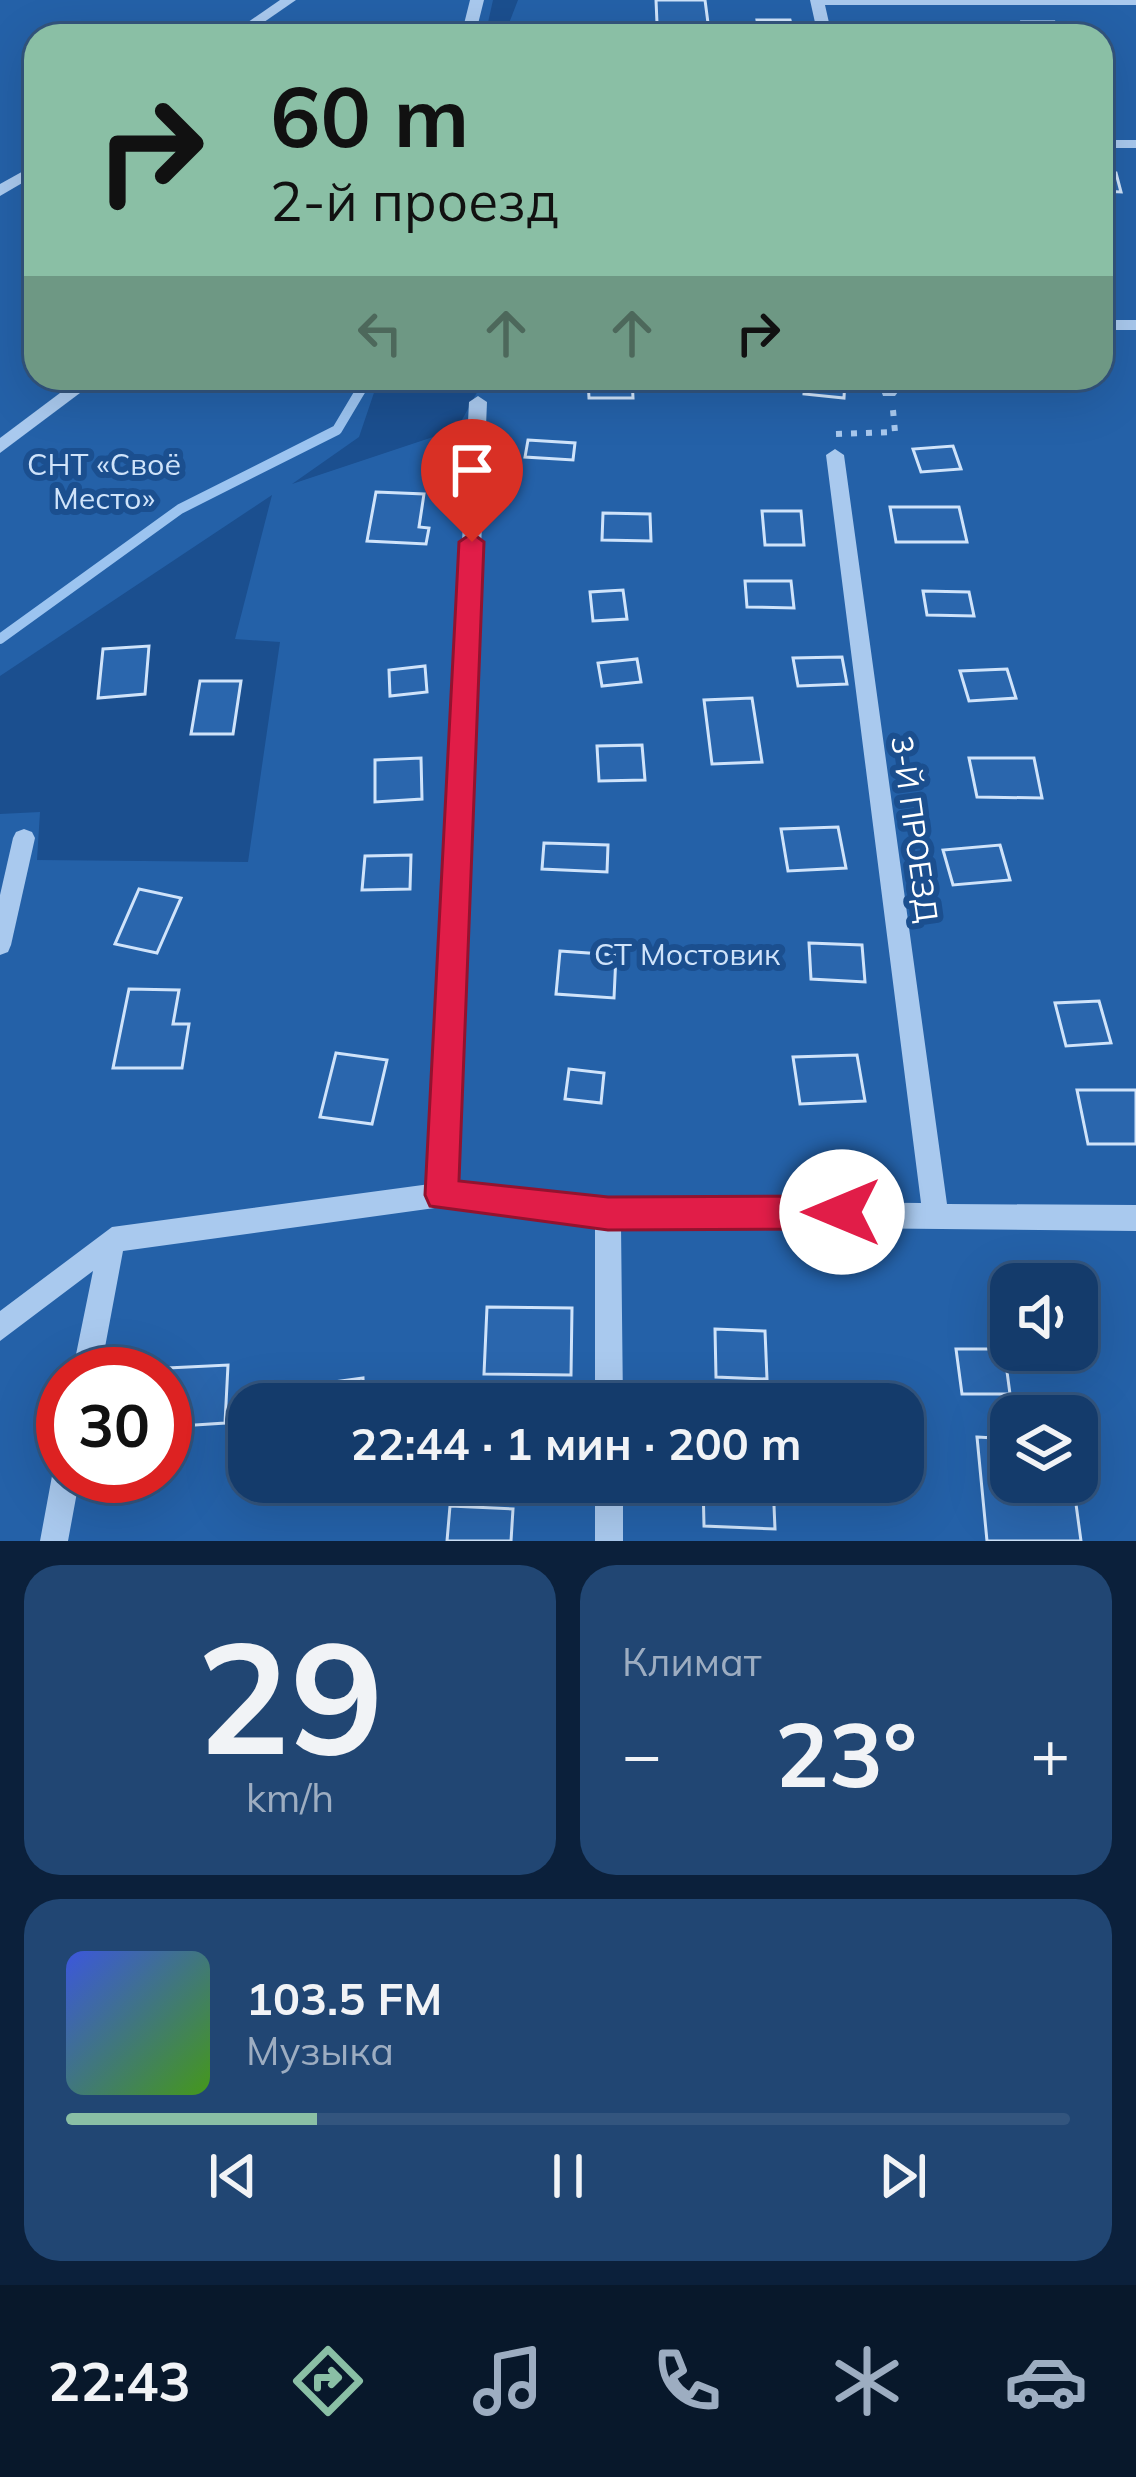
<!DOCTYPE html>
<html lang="ru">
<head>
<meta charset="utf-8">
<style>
  body { margin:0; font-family:Mulish,sans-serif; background:#214673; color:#f1f3f6; height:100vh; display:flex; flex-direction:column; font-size:45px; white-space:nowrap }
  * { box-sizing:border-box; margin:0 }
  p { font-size:39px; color:#9dadc1 }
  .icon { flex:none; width:66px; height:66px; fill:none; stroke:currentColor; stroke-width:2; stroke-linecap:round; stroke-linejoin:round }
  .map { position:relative; height:1541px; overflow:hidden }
  .sheet { display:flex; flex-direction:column; gap:24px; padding:24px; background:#0b203b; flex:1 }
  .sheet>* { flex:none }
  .hud { position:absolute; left:24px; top:24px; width:1089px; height:366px; border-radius:36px; box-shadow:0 12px 48px #0002,0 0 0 3px #33557e; background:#8abfa5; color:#111; overflow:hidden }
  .buttons { position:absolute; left:990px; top:1263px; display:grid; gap:24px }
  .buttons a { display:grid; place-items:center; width:108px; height:108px; border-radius:24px; background:#143b6b; box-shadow:0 12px 48px #0002,0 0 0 3px #33557e; font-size:60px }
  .speed { position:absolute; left:36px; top:1347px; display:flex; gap:24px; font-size:60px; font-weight:700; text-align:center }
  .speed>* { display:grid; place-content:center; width:156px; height:156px; border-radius:50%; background:#143b6b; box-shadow:0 12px 48px #0002,0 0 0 3px #33557e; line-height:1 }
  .speed .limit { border:18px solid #d22; background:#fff; color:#111 }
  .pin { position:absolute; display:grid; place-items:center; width:102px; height:102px; color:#fff; margin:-123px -51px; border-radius:50% 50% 50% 0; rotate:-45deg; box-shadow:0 0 12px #0007 }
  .pin .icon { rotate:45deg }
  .me { position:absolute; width:132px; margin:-66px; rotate:270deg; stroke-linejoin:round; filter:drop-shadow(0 0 9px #0008) }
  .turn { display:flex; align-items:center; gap:42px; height:252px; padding:0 48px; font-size:54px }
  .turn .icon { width:156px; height:156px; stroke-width:2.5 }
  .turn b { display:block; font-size:84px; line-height:102px }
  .lanes { display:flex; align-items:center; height:114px; padding:0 48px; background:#0003; justify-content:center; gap:60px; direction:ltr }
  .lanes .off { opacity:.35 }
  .big { font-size:90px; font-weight:700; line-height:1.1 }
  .sheet .card { flex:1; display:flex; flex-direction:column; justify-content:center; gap:18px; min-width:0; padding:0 42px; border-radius:36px; background:#214673 }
  .sheet .dial { align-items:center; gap:0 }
  .dial b { font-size:156px; line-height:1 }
  .song { display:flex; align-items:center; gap:36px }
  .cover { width:144px; height:144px; border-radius:18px; background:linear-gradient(135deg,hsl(230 70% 55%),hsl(100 70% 35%)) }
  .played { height:12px; border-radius:6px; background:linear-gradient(90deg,#8abfa5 25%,#33557e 25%) }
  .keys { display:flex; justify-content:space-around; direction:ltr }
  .heat { display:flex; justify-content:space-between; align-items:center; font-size:66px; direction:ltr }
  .sheet .tiles { flex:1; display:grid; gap:24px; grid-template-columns:1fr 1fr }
  .card:last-child { grid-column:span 2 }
  .trip { position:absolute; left:228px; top:1383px; width:696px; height:120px; border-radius:36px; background:#143b6b; box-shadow:0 12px 48px #0002,0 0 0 3px #33557e; font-weight:700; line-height:120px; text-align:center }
  .tabs { display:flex; height:192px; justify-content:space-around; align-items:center; background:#08182b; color:#9dadc1 }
  .tabs .icon { width:84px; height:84px }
  .tabs .on { color:#8abfa5 }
  .tabs b { font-size:54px; color:#f1f3f6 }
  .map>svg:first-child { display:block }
  .green { fill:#2461a8; fill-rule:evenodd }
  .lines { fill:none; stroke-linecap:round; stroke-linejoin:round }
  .stream-far1 { stroke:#9cc4f0; stroke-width:8 }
  .stream { stroke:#9cc4f0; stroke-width:10 }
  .building { fill:#2a66ad; stroke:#cfe3fa; stroke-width:3 }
  .path { stroke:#a9c9ee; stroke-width:6; stroke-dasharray:6 9; stroke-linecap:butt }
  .minor { fill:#a9c9ee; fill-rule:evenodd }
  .route { fill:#e11d48; stroke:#92132f; stroke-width:3 }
  .labels { text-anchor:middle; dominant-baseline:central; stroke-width:12; stroke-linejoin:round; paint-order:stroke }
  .park-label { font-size:30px; fill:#cfe3fa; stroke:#1b4f8f }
  .street-label { font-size:30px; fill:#fff; stroke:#1b4f8f }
</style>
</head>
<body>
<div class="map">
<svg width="1136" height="1541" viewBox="0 0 1136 1541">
  <rect width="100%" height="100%" fill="#1b4f8f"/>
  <path class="green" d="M0 0H493L485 36H36V378H379L359 437 292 484 457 429 481 385 449 392 397 378H1101V36H504L518 0H1136V1541H0V814L40 812 37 860 248 862 280 642 235 639 272 495 0 676ZM1011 1284H1077V1350H1011ZM63 1374H165V1476H63ZM249 1404H903V1482H249ZM1011 1416H1077V1482H1011Z"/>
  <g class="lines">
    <polyline class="stream-far1" points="361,391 368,378"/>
    <polyline class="stream" points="0,639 180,509 337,430 362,388"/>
  </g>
  <g class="building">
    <polygon points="656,0 705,0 708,23 657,23"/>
    <polygon points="757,20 790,20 793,32 759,32"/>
    <polygon points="1022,22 1054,22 1059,36 1026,36"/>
    <polygon points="1101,172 1116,173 1121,192 1101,191"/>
    <polygon points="588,378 632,378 633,398 589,398"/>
    <polygon points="805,378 845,378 844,398 804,394"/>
    <polygon points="528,440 575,443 573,460 525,457"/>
    <polygon points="953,446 961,469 921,472 913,449"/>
    <polygon points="376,492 424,494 419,527 429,528 426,544 367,541"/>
    <polygon points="890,507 959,507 967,542 896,542"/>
    <polygon points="762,511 801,511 804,545 765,545"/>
    <polygon points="603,513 650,514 651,541 602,540"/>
    <polygon points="745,581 791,581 794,608 747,607"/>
    <polygon points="623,590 627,619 593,621 590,592"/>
    <polygon points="923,591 969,592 974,616 927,615"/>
    <polygon points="149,646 145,694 98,698 103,649"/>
    <polygon points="842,657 847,684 798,686 793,658"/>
    <polygon points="637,659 641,682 602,686 598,663"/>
    <polygon points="425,666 427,692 390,696 389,670"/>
    <polygon points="1007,669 1016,698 969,701 960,671"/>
    <polygon points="200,681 241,681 233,734 191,734"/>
    <polygon points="752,698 762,762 712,764 704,700"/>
    <polygon points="642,745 645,780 599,781 597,746"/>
    <polygon points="421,758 422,799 375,802 375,760"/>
    <polygon points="969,758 1034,758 1042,798 977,797"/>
    <polygon points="838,827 846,868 788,871 781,829"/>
    <polygon points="544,843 608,845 607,872 542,869"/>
    <polygon points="1000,845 1010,880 953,885 943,850"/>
    <polygon points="411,855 410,889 362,890 365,856"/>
    <polygon points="139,889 181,898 157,953 115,944"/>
    <polygon points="809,943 862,945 865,982 811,979"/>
    <polygon points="560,951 616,955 614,998 556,994"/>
    <polygon points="129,989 179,990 173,1024 189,1024 182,1068 113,1068"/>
    <polygon points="1099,1001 1111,1043 1066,1046 1055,1003"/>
    <polygon points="336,1053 387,1060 372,1124 320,1117"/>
    <polygon points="857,1055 865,1101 800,1104 793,1057"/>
    <polygon points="569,1069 604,1073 601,1103 565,1099"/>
    <polygon points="1077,1090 1136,1090 1136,1144 1088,1144"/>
    <polygon points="487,1307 572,1308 571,1375 484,1374"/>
    <polygon points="715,1329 765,1331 767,1379 716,1377"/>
    <polygon points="956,1349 1004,1349 1010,1394 962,1394"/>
    <polygon points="228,1365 225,1423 165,1427 168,1368"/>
    <polygon points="363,1378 364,1404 326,1404 326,1383"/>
    <polygon points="977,1437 1011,1439 1011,1482 1073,1482 1081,1541 987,1541"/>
    <polygon points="703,1482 773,1482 775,1529 704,1526"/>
    <polygon points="450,1506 513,1509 511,1541 447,1541"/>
  </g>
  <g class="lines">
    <polyline class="path" points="836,434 895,432 893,410"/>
    <g class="minor">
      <polygon points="280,0 296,0 244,36 228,36"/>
      <polygon points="470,0 484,0 475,36 461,36"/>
      <polygon points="810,0 1136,0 1136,5 825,5 832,36 818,36"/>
      <rect x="1101" y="140" width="35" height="8"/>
      <polygon points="36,164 36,175 0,196 0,184"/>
      <rect x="1101" y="320" width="35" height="10"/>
      <polygon points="80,378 100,378 0,453 0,438"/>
      <polygon points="877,378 895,378 898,392 895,396 883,396"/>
      <polygon points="478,396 487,402 455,1184 608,1200 921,1203 826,455 835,449 844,455 947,1204 1136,1205 1136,1231 621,1226 623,1404 595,1404 595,1224 442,1207 123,1251 100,1374 72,1374 93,1271 0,1341 0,1311 112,1227 430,1184 469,402"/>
      <polygon points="24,829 32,832 35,838 11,945 8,952 0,955 0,895 13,838 16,832"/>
      <polygon points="63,1463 63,1476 80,1476 68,1541 40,1541 52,1476 56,1466"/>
      <rect x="595" y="1482" width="28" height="59"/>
    </g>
  </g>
  <polygon class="route" points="472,533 484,542 459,1181 608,1197 842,1196 853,1201 858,1212 853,1224 842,1229 608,1230 430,1206 425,1195 459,542"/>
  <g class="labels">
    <g class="park-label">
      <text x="104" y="464">СНТ «Своё<tspan x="104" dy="34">Место»</tspan></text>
      <text x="687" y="954">СТ Мостовик</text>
    </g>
    <g class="street-label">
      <text transform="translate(915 829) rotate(82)">3-Й ПРОЕЗД</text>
    </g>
  </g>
</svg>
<div class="buttons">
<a><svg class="icon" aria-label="sound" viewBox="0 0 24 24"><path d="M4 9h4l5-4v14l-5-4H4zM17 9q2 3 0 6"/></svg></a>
<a><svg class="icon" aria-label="layers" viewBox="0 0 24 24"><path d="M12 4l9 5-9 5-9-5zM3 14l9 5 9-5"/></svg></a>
</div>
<div class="speed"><div class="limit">30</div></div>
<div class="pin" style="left:472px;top:542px;background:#d93025"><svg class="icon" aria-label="arrive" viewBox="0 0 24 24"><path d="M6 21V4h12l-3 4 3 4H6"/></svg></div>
<svg class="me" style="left:842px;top:1212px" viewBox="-20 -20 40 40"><circle r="19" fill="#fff"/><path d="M0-13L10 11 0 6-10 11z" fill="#e11d48"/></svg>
<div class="trip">22:44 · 1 мин · 200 m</div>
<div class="hud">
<div class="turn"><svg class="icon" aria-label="right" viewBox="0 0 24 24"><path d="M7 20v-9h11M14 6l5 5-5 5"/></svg><div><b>60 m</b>2-й проезд</div></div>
<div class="lanes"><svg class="icon off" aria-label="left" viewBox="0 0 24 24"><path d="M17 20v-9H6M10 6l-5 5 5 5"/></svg><svg class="icon off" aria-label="ahead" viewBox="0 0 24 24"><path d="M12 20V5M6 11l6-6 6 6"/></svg><svg class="icon off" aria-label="ahead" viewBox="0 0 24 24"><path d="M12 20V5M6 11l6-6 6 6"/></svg><svg class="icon" aria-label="right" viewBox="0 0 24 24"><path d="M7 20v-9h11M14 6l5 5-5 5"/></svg></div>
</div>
</div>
<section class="sheet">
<div class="tiles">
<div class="card dial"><b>29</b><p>km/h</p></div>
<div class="card"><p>Климат</p>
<div class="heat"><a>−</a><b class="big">23°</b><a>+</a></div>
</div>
<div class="card">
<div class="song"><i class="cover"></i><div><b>103.5 FM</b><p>Музыка</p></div></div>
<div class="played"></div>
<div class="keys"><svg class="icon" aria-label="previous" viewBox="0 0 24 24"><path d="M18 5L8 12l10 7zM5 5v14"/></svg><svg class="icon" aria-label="pause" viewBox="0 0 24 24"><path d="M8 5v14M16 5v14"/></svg><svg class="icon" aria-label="next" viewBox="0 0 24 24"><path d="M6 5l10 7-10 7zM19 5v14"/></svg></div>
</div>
</div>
</section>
<nav class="tabs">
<b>22:43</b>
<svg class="icon on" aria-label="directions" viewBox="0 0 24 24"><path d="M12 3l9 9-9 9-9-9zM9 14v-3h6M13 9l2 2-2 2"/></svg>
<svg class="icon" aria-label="music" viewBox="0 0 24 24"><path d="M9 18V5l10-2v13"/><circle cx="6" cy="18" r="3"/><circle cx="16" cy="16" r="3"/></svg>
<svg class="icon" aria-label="phone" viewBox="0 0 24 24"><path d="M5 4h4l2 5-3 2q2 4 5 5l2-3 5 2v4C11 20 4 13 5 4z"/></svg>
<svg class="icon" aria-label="climate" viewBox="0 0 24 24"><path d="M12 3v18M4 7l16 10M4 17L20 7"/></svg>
<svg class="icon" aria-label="car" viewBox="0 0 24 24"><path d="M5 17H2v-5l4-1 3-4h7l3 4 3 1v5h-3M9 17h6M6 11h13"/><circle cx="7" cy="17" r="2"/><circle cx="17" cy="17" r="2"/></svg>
</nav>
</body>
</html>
